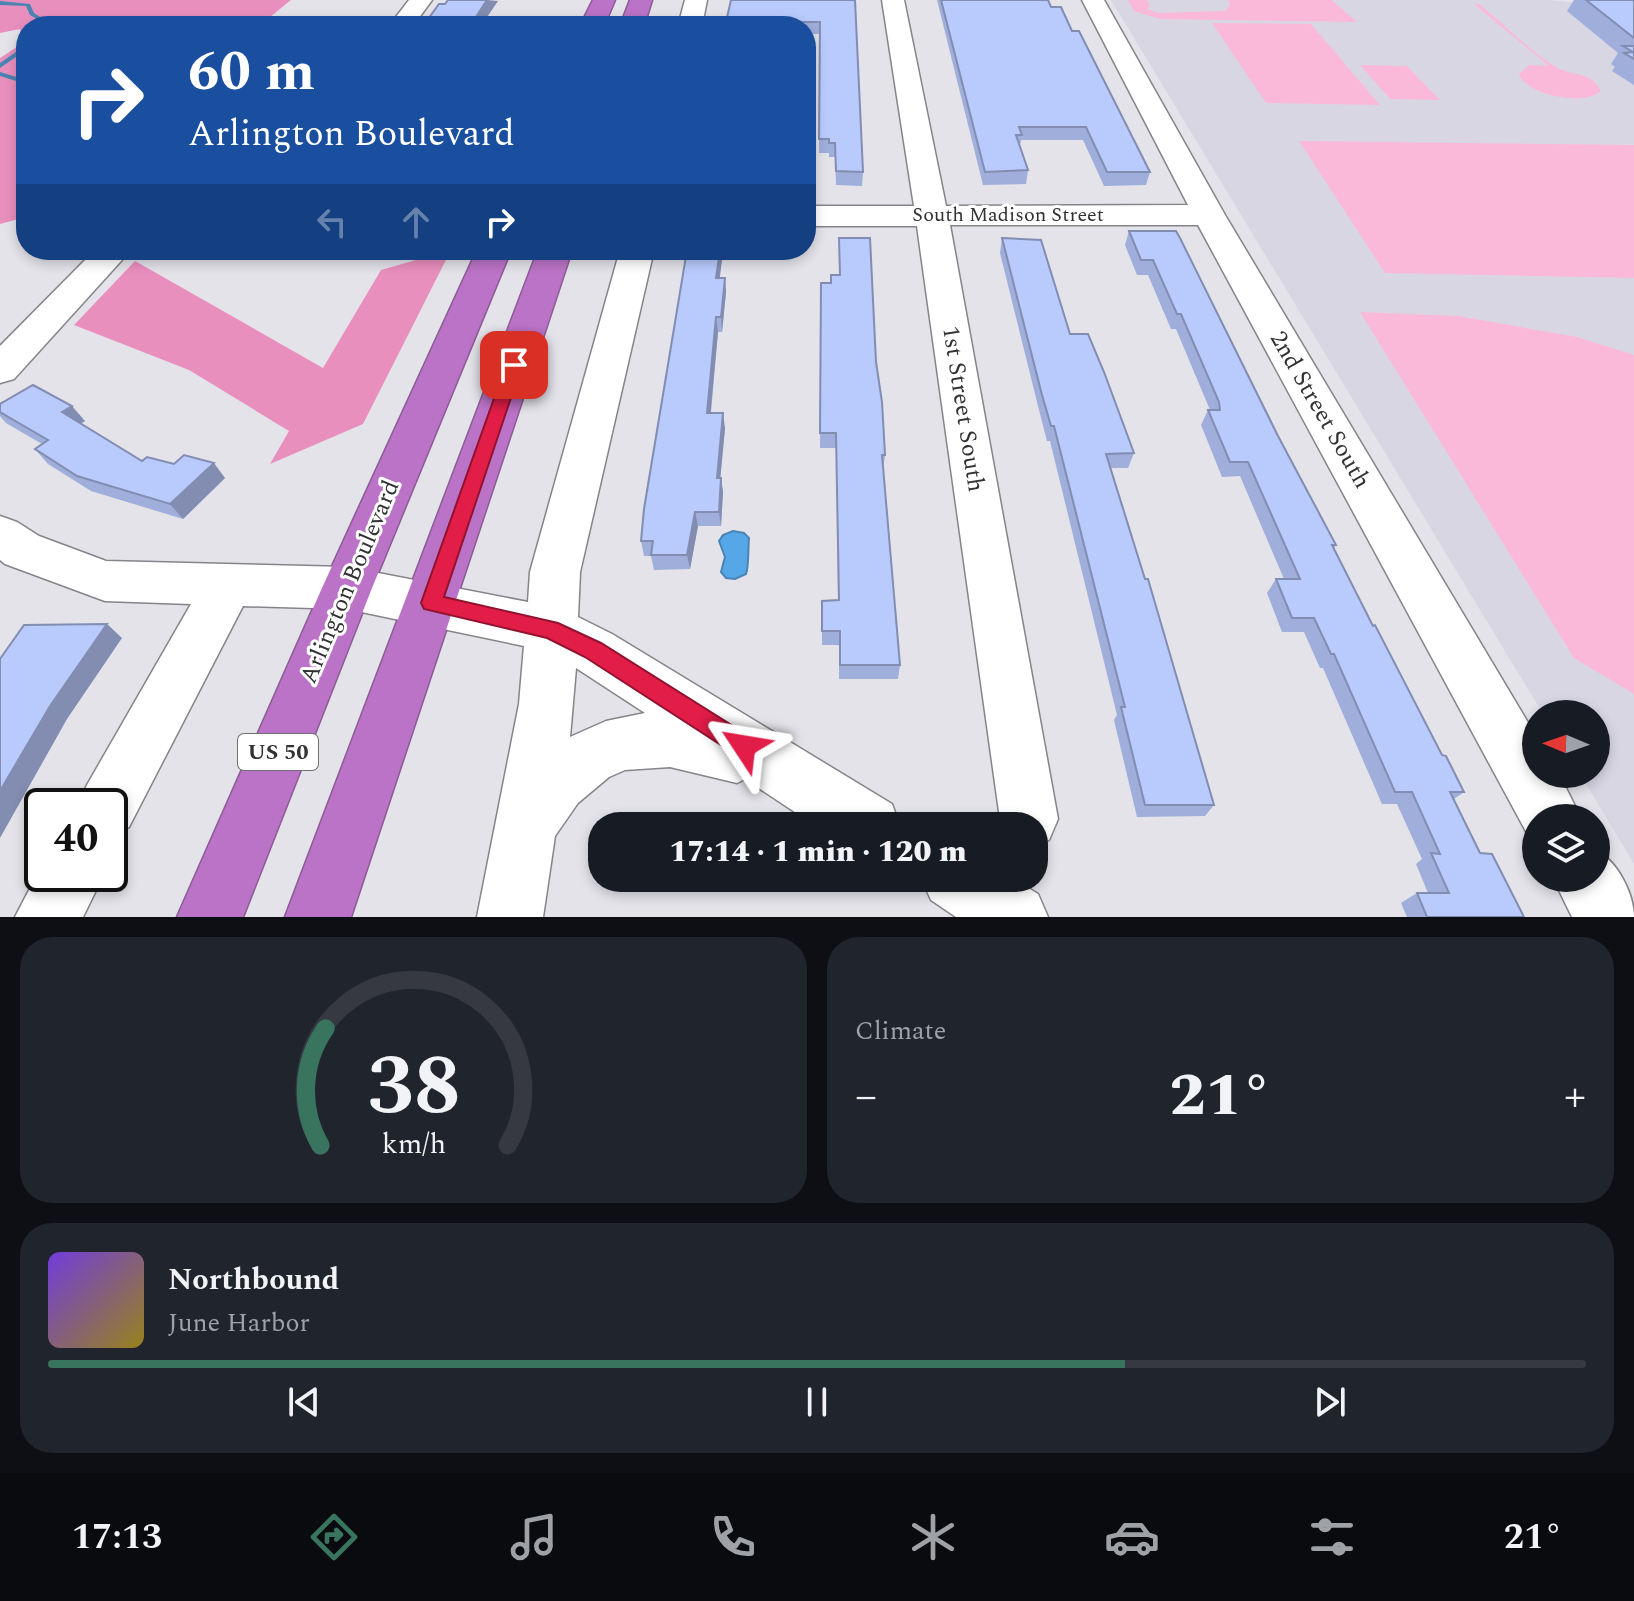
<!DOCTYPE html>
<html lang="en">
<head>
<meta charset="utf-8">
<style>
  body { margin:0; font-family:Spectral,serif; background:#20242c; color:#f1f3f6; height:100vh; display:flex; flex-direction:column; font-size:30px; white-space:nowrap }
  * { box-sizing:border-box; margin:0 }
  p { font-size:26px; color:#9ea1a6 }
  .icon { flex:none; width:44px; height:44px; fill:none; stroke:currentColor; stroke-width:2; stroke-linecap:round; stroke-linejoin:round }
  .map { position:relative; height:917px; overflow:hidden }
  .panel { display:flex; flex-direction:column; gap:20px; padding:20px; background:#0d0f14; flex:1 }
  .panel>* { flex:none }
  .top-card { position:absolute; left:16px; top:16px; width:800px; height:244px; border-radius:32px; box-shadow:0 4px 12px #0003; background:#1a4fa0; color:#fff; overflow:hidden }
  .needle { width:52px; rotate:272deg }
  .controls { position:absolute; left:1522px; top:700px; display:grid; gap:16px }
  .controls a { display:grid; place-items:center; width:88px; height:88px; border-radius:50%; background:#171b24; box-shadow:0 4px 12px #0003; font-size:40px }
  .speed { position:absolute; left:24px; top:788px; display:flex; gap:16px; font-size:40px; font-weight:700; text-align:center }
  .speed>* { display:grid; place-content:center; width:104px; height:104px; border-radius:50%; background:#171b24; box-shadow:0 4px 12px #0003; line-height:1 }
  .speed .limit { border:4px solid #111; border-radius:12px; background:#fff; color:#111 }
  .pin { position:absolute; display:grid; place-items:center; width:68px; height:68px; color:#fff; margin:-34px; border-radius:16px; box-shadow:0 4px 12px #0006 }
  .me { position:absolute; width:88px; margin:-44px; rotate:303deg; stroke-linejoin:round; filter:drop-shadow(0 0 6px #0008) }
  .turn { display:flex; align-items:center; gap:28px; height:168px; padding:0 40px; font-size:36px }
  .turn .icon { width:104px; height:104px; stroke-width:2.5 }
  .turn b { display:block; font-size:56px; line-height:68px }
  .lanes { display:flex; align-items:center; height:76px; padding:0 40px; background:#0003; justify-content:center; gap:40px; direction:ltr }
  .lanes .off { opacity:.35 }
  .big { font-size:60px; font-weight:800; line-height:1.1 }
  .panel .widget { flex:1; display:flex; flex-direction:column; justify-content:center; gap:12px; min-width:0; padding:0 28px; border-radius:32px; background:#20242c }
  .panel .dial { align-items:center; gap:0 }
  .dial svg { height:208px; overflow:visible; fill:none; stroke:#363941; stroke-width:7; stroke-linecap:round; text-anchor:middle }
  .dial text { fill:#f1f3f6; stroke:none }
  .song { display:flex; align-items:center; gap:24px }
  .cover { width:96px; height:96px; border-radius:12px; background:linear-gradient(135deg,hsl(260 70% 55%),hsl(50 70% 35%)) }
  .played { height:8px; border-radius:4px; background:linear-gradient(90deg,#38745e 70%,#363941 70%) }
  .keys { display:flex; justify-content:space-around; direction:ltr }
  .heat { display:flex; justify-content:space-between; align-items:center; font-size:44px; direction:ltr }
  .panel .tiles { flex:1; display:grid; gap:20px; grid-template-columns:1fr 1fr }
  .widget:last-child { grid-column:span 2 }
  .trip { position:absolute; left:588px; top:812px; width:460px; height:80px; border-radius:32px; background:#171b24; box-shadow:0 4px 12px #0003; font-weight:800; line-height:80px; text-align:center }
  .dock { display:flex; height:128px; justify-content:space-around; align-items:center; background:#090b0e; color:#9ea1a6 }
  .dock .icon { width:56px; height:56px }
  .dock .active { color:#38745e }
  .dock b { font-size:36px; color:#f1f3f6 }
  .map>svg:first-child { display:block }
  .built { fill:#d9d6e4 }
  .green { fill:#fbb9da }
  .forest { fill:#e98fbe }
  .water { fill:#55a7e7; stroke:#4a84b2; stroke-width:2 }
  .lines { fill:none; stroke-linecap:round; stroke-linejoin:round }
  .stream { fill:#4a84b2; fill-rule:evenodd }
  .minor-casing { stroke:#85848a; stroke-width:3 }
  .highway-casing { stroke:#8b5c94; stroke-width:3 }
  .minor { fill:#fff; fill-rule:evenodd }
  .highway { fill:#bb73c7; fill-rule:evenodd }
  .wall { fill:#9faeda }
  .shaded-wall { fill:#828db1 }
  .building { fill:#b9cafd; stroke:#828db1; stroke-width:2 }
  .route { fill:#e11d48; stroke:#92132f; stroke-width:2 }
  .labels { text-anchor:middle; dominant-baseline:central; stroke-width:6; stroke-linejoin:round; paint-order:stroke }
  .far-street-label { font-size:20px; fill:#323235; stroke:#fff }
  .shield { fill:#fff; stroke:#707072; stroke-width:2 }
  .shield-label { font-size:22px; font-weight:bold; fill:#323235 }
  .street-label { font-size:24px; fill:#323235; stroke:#fff }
</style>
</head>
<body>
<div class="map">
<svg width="1634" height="917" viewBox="0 0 1634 917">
  <rect width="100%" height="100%" fill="#e4e3ea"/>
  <polygon class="built" points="1111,0 1550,0 1634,9 1634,864 1580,774 1596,774 1596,714 1543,714"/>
  <g class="green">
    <polygon points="1128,0 1147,0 1150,6 1147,9 1158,13 1225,11 1230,4 1228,0 1332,0 1357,22 1160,19 1134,11"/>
    <path d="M1474 4H1479C1502 22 1534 55 1558 68 1574 77 1592 71 1601 91 1585 107 1525 95 1519 74L1529 65 1549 66Z"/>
    <polygon points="1212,23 1311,24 1380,105 1266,103"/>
    <polygon points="1360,65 1407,66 1440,100 1390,99"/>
    <polygon points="1299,141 1634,145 1634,278 1385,273"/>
    <polygon points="1360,312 1458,316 1577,337 1634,355 1634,694 1574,658"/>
  </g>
  <g class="forest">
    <polygon points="0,0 291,0 259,26 26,26 26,217 0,224 0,58 23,43 20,29 0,33"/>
    <polygon points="451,250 363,424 270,464 289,431 189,370 74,325 135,261 323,368 381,270"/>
  </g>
  <path class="water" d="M733 531 744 533 749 538C748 548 749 566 746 574L735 579 726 578 721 572 725 557 719 541 723 535Z"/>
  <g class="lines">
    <g class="stream">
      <polygon points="0,1 30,4 34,13 48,22 44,26 38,26 42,22 30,15 26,6 0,5"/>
      <polygon points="26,45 26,50 0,68 0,63"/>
      <polygon points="0,72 26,80 26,84 0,76"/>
    </g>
    <g class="minor-casing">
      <g id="minor">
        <polygon points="409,0 432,0 413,26 389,26"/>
        <polygon points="685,0 707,0 702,26 678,26"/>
        <polygon points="882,0 904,0 946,206 1188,205 1082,0 1104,0 1225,215 1536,736 1536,774 1559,774 1581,818 1536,818 1536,842 1530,839 1198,225 950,225 1058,819 1049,840 1034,847 1034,826 1001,826 917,226 806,226 806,206 914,206"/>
        <polygon points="95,250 131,250 14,379 0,383 0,346"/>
        <path d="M620 250H654L580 572 578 617 612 634 892 804 900 826H816L745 779 737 783 670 767 625 770 609 777 578 803 555 836 543 917H477L519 704 524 646 347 609 243 606 129 827 110 835V806H78L87 785 191 604 105 601 5 564 0 560V516L17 522 39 536 106 561 347 567 528 602 530 572ZM576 668 645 713 606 721 570 737Z"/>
        <path d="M1596 851C1617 860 1634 894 1634 917H1572L1553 878H1596Z"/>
        <polygon points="42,865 42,874 104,874 83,917 15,917"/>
        <polygon points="921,878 1012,878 1038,894 1048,917 956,917 931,900"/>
      </g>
    </g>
    <g class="highway-casing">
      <g id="highway">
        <polygon points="593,0 615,0 604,26 580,26"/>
        <polygon points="630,0 652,0 644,26 620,26"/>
        <polygon points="477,250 511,250 372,588 243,917 177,917 322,588"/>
        <polygon points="538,250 572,250 351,917 285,917"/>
      </g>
    </g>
    <use href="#minor" class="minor"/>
    <use href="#highway" class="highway"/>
  </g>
  <g class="wall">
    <polygon points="855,0 863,172 862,186 836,185 835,157 829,157 829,153 819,153 820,34 806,34 806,26 725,26"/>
    <polygon points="937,0 1048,0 1051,7 1072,31 1150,172 1146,185 1104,186 1083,140 1021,140 1020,146 1028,170 1026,184 983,185"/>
    <polygon points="1574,0 1634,0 1634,85 1612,71 1615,67 1611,64 1618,53 1567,11"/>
    <polygon points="1129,231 1176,231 1278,436 1336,545 1334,548 1373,626 1442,755 1464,792 1454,799 1480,853 1524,917 1407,917 1401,903 1417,893 1428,893 1416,864 1422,859 1397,804 1382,804 1323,668 1320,668 1304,632 1282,632 1267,593 1276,579 1284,579 1240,476 1222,477 1201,425 1208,410 1210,410 1176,329 1171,329 1148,275 1137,275 1125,245"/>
    <polygon points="839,238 876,362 885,455 883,470 900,665 898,679 839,679 839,645 822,645 822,601 838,600 836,448 820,448 821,283 831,283 840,275"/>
    <polygon points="1002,238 1070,334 1134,453 1128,468 1111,468 1214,805 1205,816 1137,817 1114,720 1117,715 1050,441 1047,441 1039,410 1000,253"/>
    <polygon points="723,252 719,278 725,278 726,292 722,332 718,332 711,413 725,428 720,478 721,478 723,492 721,526 698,526 690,569 654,570 651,556 644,556 641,541"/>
    <polygon points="0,404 85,421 80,424 142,461 225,478 183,519 91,491 48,464 35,449 42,444 6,423 0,416"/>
  </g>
  <g class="shaded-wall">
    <polygon points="487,0 498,1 481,26 470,26"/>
    <polygon points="720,250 722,250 723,252 718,292 716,278"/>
    <polygon points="725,278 726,292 722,332 721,317"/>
    <polygon points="716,317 718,332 709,428 707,413"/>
    <polygon points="72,406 85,421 75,427 62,412"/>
    <polygon points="723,413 725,428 719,492 717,478"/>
    <polygon points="214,463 225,478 183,519 170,504"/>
    <polygon points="721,478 723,492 721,526 719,512"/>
    <polygon points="695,512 698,526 690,569 687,555"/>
    <polygon points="107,624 122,638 67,719 0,838 0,791 50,706"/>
  </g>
  <g class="building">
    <polygon points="448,0 487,0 470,26 423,26 439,4 445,4"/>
    <polygon points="731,0 855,0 863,172 836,171 835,143 829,143 829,139 819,139 820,22 766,22 766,26 725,26"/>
    <polygon points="941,0 1048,0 1051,7 1061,7 1072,31 1079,31 1150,172 1107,172 1086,127 1019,127 1022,135 1016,135 1028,170 985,172"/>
    <polygon points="1586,0 1634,0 1634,38"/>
    <polygon points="1623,46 1634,46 1634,59 1624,53 1633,52"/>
    <polygon points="1129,231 1176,231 1180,238 1278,436 1336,545 1332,545 1373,626 1375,625 1442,755 1446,756 1464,792 1450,792 1480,853 1492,854 1524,917 1427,917 1417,893 1449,893 1431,853 1440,854 1412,792 1395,792 1334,654 1331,654 1314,618 1292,618 1276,579 1300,579 1248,462 1230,462 1208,410 1220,410 1219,402 1181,314 1177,314 1153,260 1141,260"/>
    <polygon points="839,238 870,238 876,362 882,402 885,455 882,455 900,665 840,665 840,631 822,631 822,601 839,600 836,433 820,433 821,283 831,283 831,275 840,275"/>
    <polygon points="1002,238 1041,240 1070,334 1088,334 1104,372 1134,453 1106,454 1145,579 1148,579 1214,805 1145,805 1121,707 1125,707 1054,426 1051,426 1042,395"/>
    <polygon points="687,250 720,250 716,278 725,278 721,317 716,317 707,413 723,413 717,478 721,478 719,512 695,512 687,555 651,555 653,541 641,541 644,509"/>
    <polygon points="33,385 72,406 62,412 142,461 147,457 174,464 184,455 214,463 170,504 77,476 35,449 48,440 0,412 0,404"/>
    <polygon points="107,624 50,706 0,791 0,659 24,625"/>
  </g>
  <polygon class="route" points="514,360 522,365 444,597 558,623 601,643 752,738 756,746 752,754 744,757 735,754 585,657 547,638 424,609 421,603 506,365"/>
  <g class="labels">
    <g class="far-street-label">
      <text x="1008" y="215">South Madison Street</text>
    </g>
    <rect class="shield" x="238" y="734" width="80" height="36" rx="6"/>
    <g class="shield-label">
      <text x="278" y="752">US 50</text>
    </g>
    <g class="street-label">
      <text transform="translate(963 409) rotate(81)">1st Street South</text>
      <text transform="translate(1320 410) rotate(60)">2nd Street South</text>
      <text transform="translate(350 582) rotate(-67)">Arlington Boulevard</text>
    </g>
  </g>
</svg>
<div class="controls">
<a><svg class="needle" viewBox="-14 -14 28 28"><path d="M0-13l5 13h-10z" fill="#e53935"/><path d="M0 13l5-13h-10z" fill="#9ea1a6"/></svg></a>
<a><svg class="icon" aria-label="layers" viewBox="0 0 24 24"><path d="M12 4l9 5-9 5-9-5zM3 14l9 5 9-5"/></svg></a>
</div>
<div class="speed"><div class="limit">40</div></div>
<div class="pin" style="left:514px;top:365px;background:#d93025"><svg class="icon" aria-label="arrive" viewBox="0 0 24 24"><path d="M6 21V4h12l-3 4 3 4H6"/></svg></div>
<svg class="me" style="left:744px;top:746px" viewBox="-20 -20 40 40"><path d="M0-17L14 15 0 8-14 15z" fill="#e11d48" stroke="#fff" stroke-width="4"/></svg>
<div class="trip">17:14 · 1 min · 120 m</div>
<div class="top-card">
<div class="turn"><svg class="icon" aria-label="right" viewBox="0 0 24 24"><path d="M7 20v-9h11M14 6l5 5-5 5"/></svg><div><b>60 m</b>Arlington Boulevard</div></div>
<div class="lanes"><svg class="icon off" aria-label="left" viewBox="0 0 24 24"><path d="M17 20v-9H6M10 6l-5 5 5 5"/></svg><svg class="icon off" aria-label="ahead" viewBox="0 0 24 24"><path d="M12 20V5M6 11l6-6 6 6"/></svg><svg class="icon" aria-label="right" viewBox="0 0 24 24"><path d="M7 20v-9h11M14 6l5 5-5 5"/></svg></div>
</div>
</div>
<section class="panel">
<div class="tiles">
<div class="widget dial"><svg viewBox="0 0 100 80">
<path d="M14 69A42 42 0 1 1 86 69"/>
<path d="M14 69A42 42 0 0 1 16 24" stroke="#38745e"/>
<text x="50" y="56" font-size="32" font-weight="700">38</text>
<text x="50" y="72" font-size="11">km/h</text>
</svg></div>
<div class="widget"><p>Climate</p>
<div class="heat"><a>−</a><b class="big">21°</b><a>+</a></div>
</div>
<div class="widget">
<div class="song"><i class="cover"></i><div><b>Northbound</b><p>June Harbor</p></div></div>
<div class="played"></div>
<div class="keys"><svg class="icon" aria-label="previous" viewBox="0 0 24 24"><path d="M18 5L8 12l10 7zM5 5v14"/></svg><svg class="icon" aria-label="pause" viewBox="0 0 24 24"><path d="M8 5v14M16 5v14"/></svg><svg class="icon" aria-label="next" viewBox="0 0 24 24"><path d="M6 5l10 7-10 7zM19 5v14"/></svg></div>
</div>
</div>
</section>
<nav class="dock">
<b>17:13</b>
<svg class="icon active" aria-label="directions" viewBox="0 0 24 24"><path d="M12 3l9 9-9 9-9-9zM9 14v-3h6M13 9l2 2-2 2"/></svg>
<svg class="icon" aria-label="music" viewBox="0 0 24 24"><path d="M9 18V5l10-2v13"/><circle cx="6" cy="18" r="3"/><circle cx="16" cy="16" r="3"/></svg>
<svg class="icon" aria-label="phone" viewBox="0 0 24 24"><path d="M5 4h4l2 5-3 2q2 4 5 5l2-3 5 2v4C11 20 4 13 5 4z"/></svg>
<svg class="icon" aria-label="climate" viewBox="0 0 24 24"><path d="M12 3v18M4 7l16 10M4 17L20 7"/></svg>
<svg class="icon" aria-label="car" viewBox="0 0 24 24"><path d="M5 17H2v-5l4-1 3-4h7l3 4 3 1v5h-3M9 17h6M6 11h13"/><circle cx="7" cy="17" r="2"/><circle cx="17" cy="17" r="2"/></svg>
<svg class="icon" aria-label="filters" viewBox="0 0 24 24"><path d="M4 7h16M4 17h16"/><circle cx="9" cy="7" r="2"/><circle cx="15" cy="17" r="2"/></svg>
<b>21°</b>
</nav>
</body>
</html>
